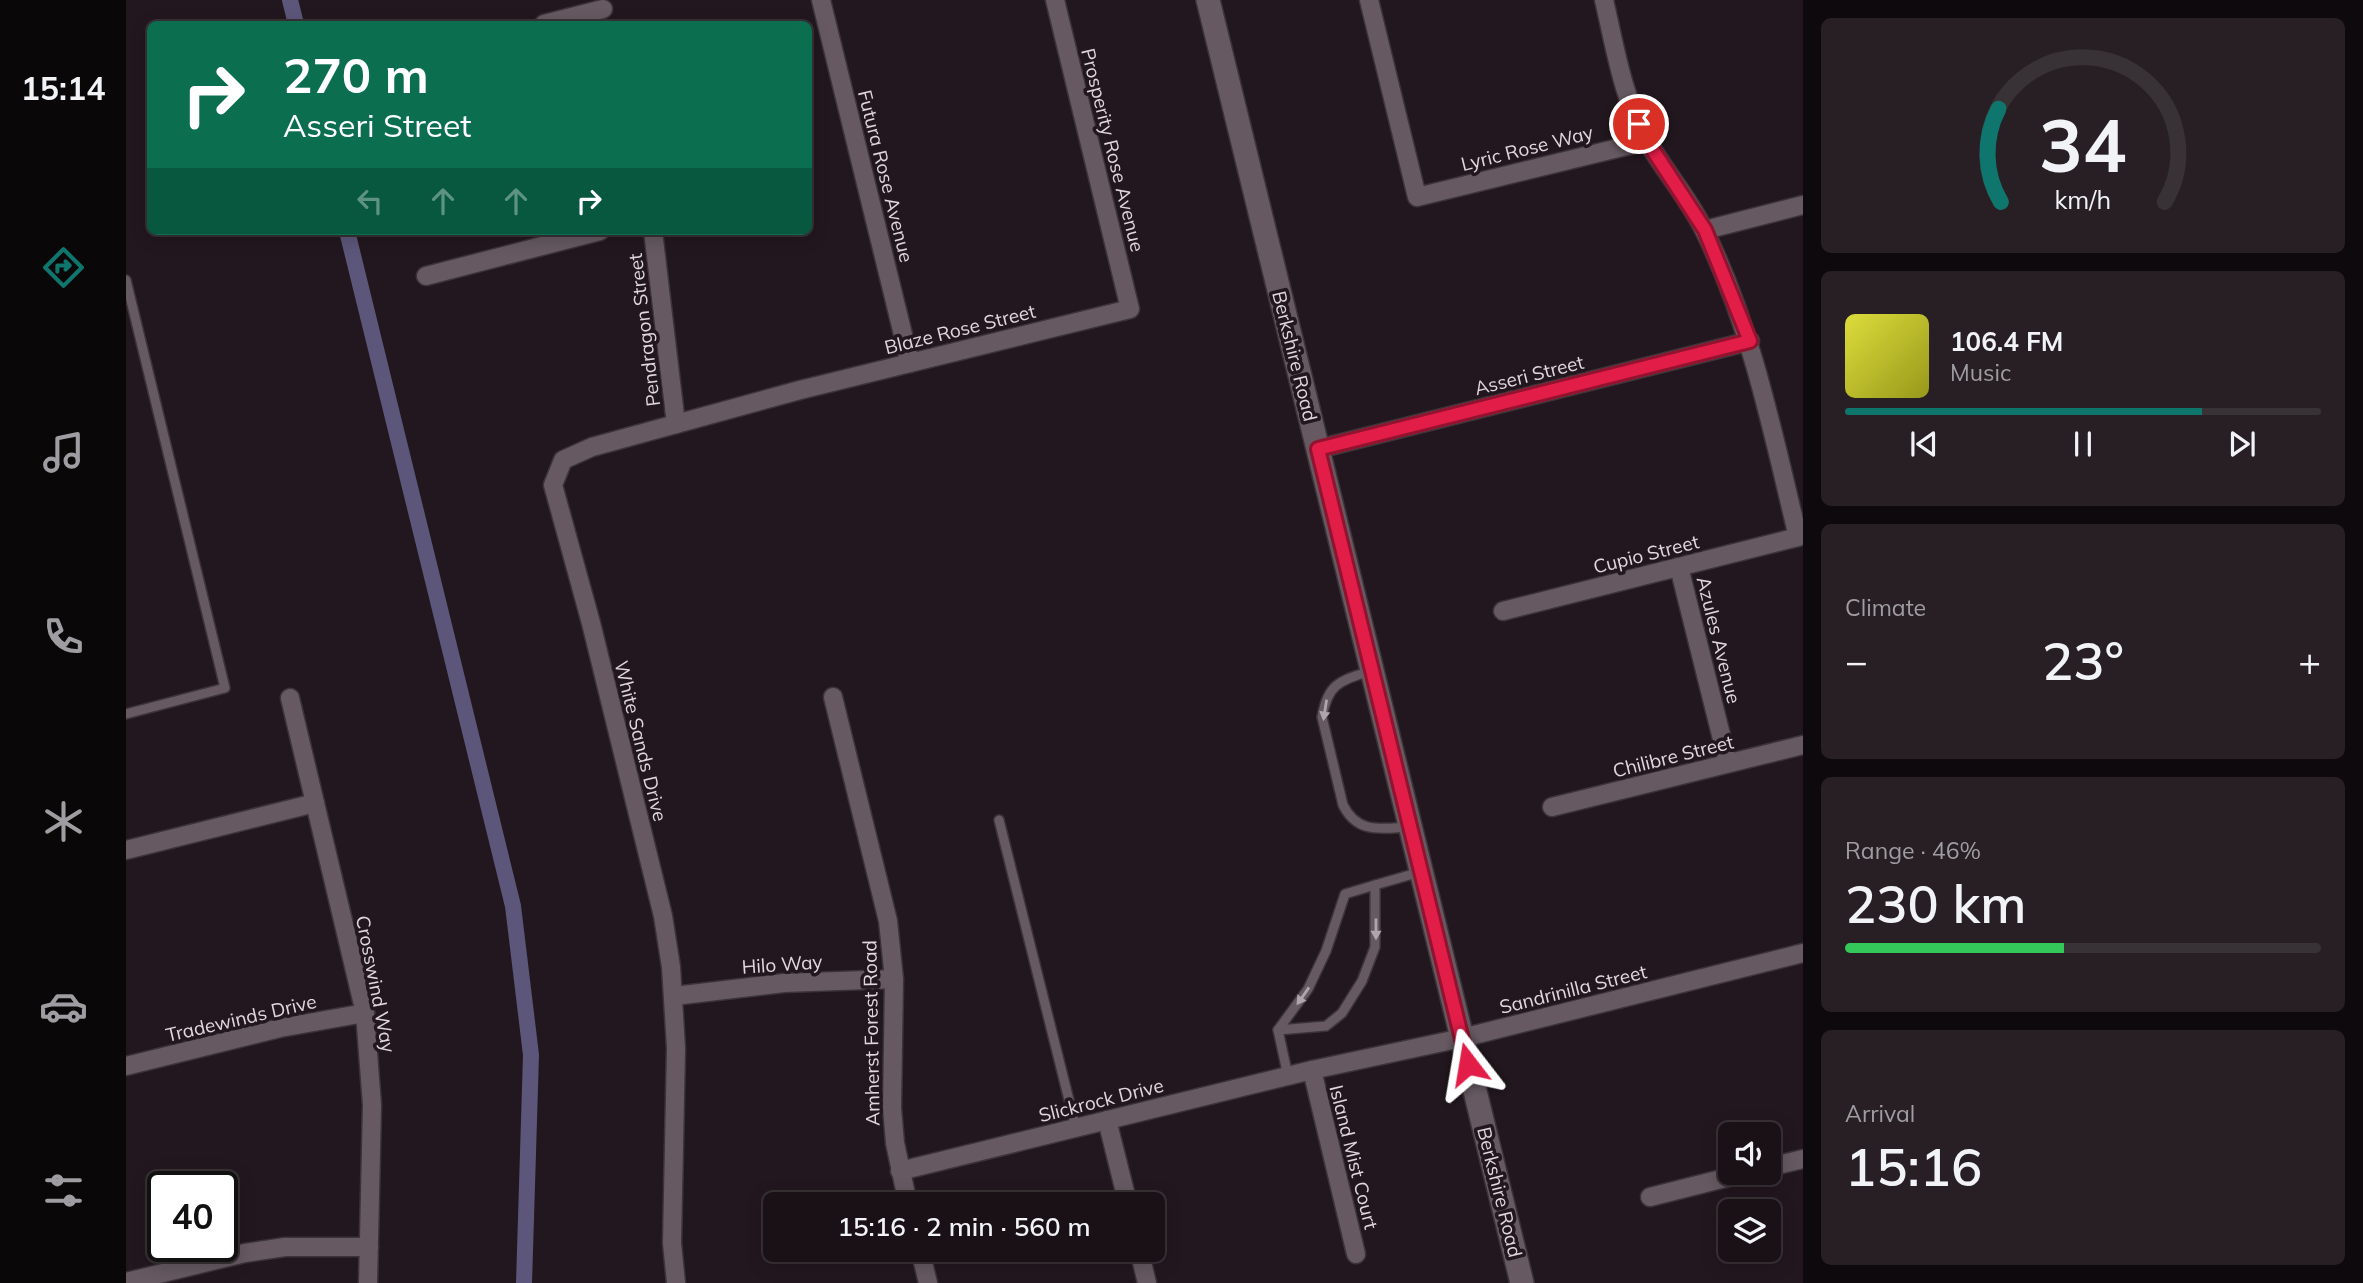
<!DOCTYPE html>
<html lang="en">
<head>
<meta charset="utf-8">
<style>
  body { margin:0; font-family:Mulish,sans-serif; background:#271f23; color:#f1f3f6; height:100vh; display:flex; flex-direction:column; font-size:26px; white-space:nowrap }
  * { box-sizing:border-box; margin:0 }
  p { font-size:23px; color:#9f9da1 }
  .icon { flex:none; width:38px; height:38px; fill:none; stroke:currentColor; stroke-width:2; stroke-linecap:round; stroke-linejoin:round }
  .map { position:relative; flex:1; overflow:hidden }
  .panel { display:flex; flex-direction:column; gap:18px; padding:18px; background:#0e090c; width:560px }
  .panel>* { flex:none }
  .banner { position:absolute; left:21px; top:21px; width:665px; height:214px; border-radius:10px; box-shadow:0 4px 18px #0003,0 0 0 2px #383135; background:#0b6e4f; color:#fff; overflow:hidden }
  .controls { position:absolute; left:1592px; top:1122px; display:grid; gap:14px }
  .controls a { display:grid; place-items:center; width:63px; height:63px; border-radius:10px; background:#1a1116; box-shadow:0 4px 18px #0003,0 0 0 2px #383135; font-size:35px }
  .speed { position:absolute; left:21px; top:1171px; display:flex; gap:14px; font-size:35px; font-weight:700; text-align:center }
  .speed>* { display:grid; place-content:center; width:91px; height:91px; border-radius:50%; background:#1a1116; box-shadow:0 4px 18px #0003,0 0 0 2px #383135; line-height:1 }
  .speed .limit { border:4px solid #111; border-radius:10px; background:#fff; color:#111 }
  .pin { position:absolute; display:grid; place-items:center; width:60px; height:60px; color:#fff; margin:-30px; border:4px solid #fff; border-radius:50%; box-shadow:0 2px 7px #0007 }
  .me { position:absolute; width:77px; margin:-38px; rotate:346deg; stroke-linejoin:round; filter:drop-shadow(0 0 5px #0008) }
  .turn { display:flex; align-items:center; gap:24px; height:147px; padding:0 21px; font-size:32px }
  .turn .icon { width:91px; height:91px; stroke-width:2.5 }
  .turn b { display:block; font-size:49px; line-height:60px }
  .lanes { display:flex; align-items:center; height:66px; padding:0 21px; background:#0003; justify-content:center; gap:35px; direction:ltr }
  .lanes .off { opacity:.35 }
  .big { font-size:52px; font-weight:600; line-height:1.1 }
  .panel .widget { flex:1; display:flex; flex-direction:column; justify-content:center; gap:10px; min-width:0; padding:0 24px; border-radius:10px; background:#271f23 }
  .panel .dial { align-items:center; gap:0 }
  .dial svg { height:182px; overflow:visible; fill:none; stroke:#383135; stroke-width:7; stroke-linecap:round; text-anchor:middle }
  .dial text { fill:#f1f3f6; stroke:none }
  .song { display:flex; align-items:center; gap:21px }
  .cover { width:84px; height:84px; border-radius:10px; background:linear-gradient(135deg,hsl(60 70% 55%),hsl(60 70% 35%)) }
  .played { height:7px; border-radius:4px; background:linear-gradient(90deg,#0f766e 75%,#383135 75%) }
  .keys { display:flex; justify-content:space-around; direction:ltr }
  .heat { display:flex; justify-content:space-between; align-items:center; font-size:38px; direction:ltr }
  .charge { height:10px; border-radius:5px; background:linear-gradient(90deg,#34c759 46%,#383135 0) }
  .trip { position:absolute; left:637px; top:1192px; width:402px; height:70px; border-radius:10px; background:#1a1116; box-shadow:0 4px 18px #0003,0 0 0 2px #383135; font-weight:600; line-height:70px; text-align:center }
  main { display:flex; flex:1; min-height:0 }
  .menu { display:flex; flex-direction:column; width:126px; justify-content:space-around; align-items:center; background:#0a0709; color:#9f9da1 }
  .menu .icon { width:49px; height:49px }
  .menu .current { color:#0f766e }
  .menu b { font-size:32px; color:#f1f3f6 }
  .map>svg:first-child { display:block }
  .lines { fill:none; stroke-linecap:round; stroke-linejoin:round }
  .canal { stroke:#5c577a; stroke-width:16 }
  .service-casing { stroke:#3a3337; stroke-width:12 }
  .minor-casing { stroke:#3a3337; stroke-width:21 }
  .tertiary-casing { stroke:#3a3337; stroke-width:26 }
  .service { stroke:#665961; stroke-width:9 }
  .minor { stroke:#665961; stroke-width:18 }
  .tertiary { stroke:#665961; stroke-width:23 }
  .oneway { fill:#afa5ab }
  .route-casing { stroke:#92132f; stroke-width:18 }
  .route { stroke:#e11d48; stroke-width:12 }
  .labels { text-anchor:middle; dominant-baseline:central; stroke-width:7; stroke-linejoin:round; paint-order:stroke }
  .street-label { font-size:19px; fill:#e0d8dd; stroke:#22171e }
</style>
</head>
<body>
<main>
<nav class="menu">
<b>15:14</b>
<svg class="icon current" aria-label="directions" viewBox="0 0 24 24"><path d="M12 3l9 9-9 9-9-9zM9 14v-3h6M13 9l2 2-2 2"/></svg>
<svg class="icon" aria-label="music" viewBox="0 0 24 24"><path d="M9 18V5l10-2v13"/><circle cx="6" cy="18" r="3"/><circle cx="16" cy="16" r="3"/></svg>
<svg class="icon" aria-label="phone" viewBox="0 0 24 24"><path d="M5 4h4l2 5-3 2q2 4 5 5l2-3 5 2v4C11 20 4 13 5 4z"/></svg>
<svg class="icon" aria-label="climate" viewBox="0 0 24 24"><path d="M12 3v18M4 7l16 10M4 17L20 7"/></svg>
<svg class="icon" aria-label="car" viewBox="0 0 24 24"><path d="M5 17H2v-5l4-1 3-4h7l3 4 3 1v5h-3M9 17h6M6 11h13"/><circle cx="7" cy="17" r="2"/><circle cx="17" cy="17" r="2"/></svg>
<svg class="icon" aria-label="filters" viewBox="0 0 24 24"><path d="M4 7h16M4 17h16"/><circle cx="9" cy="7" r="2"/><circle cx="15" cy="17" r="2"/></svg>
</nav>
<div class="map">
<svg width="1677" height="1283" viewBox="0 0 1677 1283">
  <rect width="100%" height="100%" fill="#22171e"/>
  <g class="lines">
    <g class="canal">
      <polyline points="164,0 170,24"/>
      <polyline points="221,231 387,906 405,1055 398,1283"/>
    </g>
    <g class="service-casing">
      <g id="service">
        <polyline points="0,280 99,688 0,714"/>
        <path d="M1244 671C1214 681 1202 683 1196 717L1217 805C1232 835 1256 828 1284 827"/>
        <polyline points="873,820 950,1128"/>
        <polyline points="1152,1030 1200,1026 1216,1013 1236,981 1249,947 1249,885 1294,872"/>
        <polyline points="1162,1076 1152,1030 1182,989 1200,951 1219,894 1249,885"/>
      </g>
    </g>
    <g class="minor-casing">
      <g id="minor">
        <polyline points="695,0 784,363"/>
        <polyline points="1243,0 1291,197 1521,141"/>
        <polyline points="418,24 477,9"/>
        <polyline points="1579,230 1677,205"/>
        <polyline points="527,231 550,424"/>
        <polyline points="300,276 474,231"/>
        <polyline points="1192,449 1624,341"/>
        <polyline points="1553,567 1602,763"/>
        <path d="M1377 611 1672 537C1647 434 1626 328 1579 232 1564 200 1539 172 1522 142 1497 100 1489 47 1478 0"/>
        <polyline points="707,697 762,921 768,979 766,1108 769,1143 782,1204"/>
        <polyline points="164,698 239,1013 246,1105 242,1283"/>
        <polyline points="1426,807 1677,745"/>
        <polyline points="0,850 189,803"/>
        <polyline points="548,996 658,983 768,979"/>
        <polyline points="0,1066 154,1028 239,1013"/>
        <polyline points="1186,1070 1230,1254"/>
        <polyline points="981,1120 1002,1204"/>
        <polyline points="1643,1167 1677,1159"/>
        <polyline points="774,1171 1186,1070 1336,1038 1677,953"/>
        <polyline points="1524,1197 1623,1172"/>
        <polyline points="794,1250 802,1283"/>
        <polyline points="1013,1250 1021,1283"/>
        <polyline points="0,1282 119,1253 159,1247 243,1247"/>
        <polyline points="550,1283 546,1243 550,1048 545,967 537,916 465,623 427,485 437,460 466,447 674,390 1004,309 929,0"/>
      </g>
    </g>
    <g class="tertiary-casing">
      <polyline id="tertiary" points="1082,0 1396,1283"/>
    </g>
    <use href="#service" class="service"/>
    <use href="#minor" class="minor"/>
    <use href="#tertiary" class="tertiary"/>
  </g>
  <defs><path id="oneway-solid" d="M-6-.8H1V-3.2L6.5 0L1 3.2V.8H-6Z" transform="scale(1.75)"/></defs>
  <g class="oneway">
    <use href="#oneway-solid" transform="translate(1199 710) rotate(99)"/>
    <use href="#oneway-solid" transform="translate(1250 929) rotate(90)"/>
    <use href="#oneway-solid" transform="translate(1177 996) rotate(125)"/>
  </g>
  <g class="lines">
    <g class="route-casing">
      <polyline id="route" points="1342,1064 1192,449 1624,341 1579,230 1521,141 1513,124"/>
    </g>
    <use href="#route" class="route"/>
  </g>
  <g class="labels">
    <g class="street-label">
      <text transform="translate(1401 148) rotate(-14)">Lyric Rose Way</text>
      <text transform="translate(987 150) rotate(76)">Prosperity Rose Avenue</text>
      <text transform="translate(760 176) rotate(76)">Futura Rose Avenue</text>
      <text transform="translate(834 329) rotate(-14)">Blaze Rose Street</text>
      <text transform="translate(518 330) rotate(-97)">Pendragon Street</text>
      <text transform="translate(1169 356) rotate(76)">Berkshire Road</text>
      <text transform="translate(1403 375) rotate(-14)">Asseri Street</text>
      <text transform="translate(1520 554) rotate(-14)">Cupio Street</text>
      <text transform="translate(1593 640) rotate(76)">Azules Avenue</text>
      <text transform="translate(515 741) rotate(76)">White Sands Drive</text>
      <text transform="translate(1547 756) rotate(-14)">Chilibre Street</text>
      <text transform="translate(656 964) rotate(-4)">Hilo Way</text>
      <text transform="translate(250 984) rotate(79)">Crosswind Way</text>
      <text transform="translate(1447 989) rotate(-14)">Sandrinilla Street</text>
      <text transform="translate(115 1018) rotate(-13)">Tradewinds Drive</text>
      <text transform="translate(745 1033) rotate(-91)">Amherst Forest Road</text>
      <text transform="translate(975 1100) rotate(-14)">Slickrock Drive</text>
      <text transform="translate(1228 1157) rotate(76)">Island Mist Court</text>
      <text transform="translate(1374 1192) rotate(76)">Berkshire Road</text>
    </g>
  </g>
</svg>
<div class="controls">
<a><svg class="icon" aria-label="sound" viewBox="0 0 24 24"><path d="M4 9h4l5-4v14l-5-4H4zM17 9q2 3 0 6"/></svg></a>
<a><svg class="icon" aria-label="layers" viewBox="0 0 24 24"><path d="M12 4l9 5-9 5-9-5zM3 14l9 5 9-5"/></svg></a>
</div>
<div class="speed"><div class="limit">40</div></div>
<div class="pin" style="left:1513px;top:124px;background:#d93025"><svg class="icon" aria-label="arrive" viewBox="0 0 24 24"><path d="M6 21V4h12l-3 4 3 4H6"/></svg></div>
<svg class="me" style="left:1342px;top:1064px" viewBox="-20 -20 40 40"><path d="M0-17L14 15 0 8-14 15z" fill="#e11d48" stroke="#fff" stroke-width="4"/></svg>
<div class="trip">15:16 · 2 min · 560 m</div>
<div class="banner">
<div class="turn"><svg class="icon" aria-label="right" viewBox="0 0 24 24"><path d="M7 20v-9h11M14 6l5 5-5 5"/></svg><div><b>270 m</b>Asseri Street</div></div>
<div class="lanes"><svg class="icon off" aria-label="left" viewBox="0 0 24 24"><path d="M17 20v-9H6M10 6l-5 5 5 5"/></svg><svg class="icon off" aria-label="ahead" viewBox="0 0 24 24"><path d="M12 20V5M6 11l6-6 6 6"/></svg><svg class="icon off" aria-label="ahead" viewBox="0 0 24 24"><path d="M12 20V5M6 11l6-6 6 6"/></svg><svg class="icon" aria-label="right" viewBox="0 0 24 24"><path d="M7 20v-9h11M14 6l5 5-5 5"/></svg></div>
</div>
</div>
<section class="panel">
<div class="widget dial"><svg viewBox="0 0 100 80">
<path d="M14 69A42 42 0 1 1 86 69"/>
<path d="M14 69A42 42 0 0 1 13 28" stroke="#0f766e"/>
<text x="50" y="56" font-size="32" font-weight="700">34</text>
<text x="50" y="72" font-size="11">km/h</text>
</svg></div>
<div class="widget">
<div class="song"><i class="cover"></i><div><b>106.4 FM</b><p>Music</p></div></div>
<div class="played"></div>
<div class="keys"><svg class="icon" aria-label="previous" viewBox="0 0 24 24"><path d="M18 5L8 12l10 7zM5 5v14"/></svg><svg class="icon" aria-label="pause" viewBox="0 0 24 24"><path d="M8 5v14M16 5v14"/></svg><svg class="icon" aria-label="next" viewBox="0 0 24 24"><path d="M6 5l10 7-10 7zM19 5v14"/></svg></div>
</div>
<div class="widget"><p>Climate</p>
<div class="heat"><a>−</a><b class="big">23°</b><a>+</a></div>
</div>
<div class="widget"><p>Range · 46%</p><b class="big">230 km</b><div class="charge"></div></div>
<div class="widget"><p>Arrival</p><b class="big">15:16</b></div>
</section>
</main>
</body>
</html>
